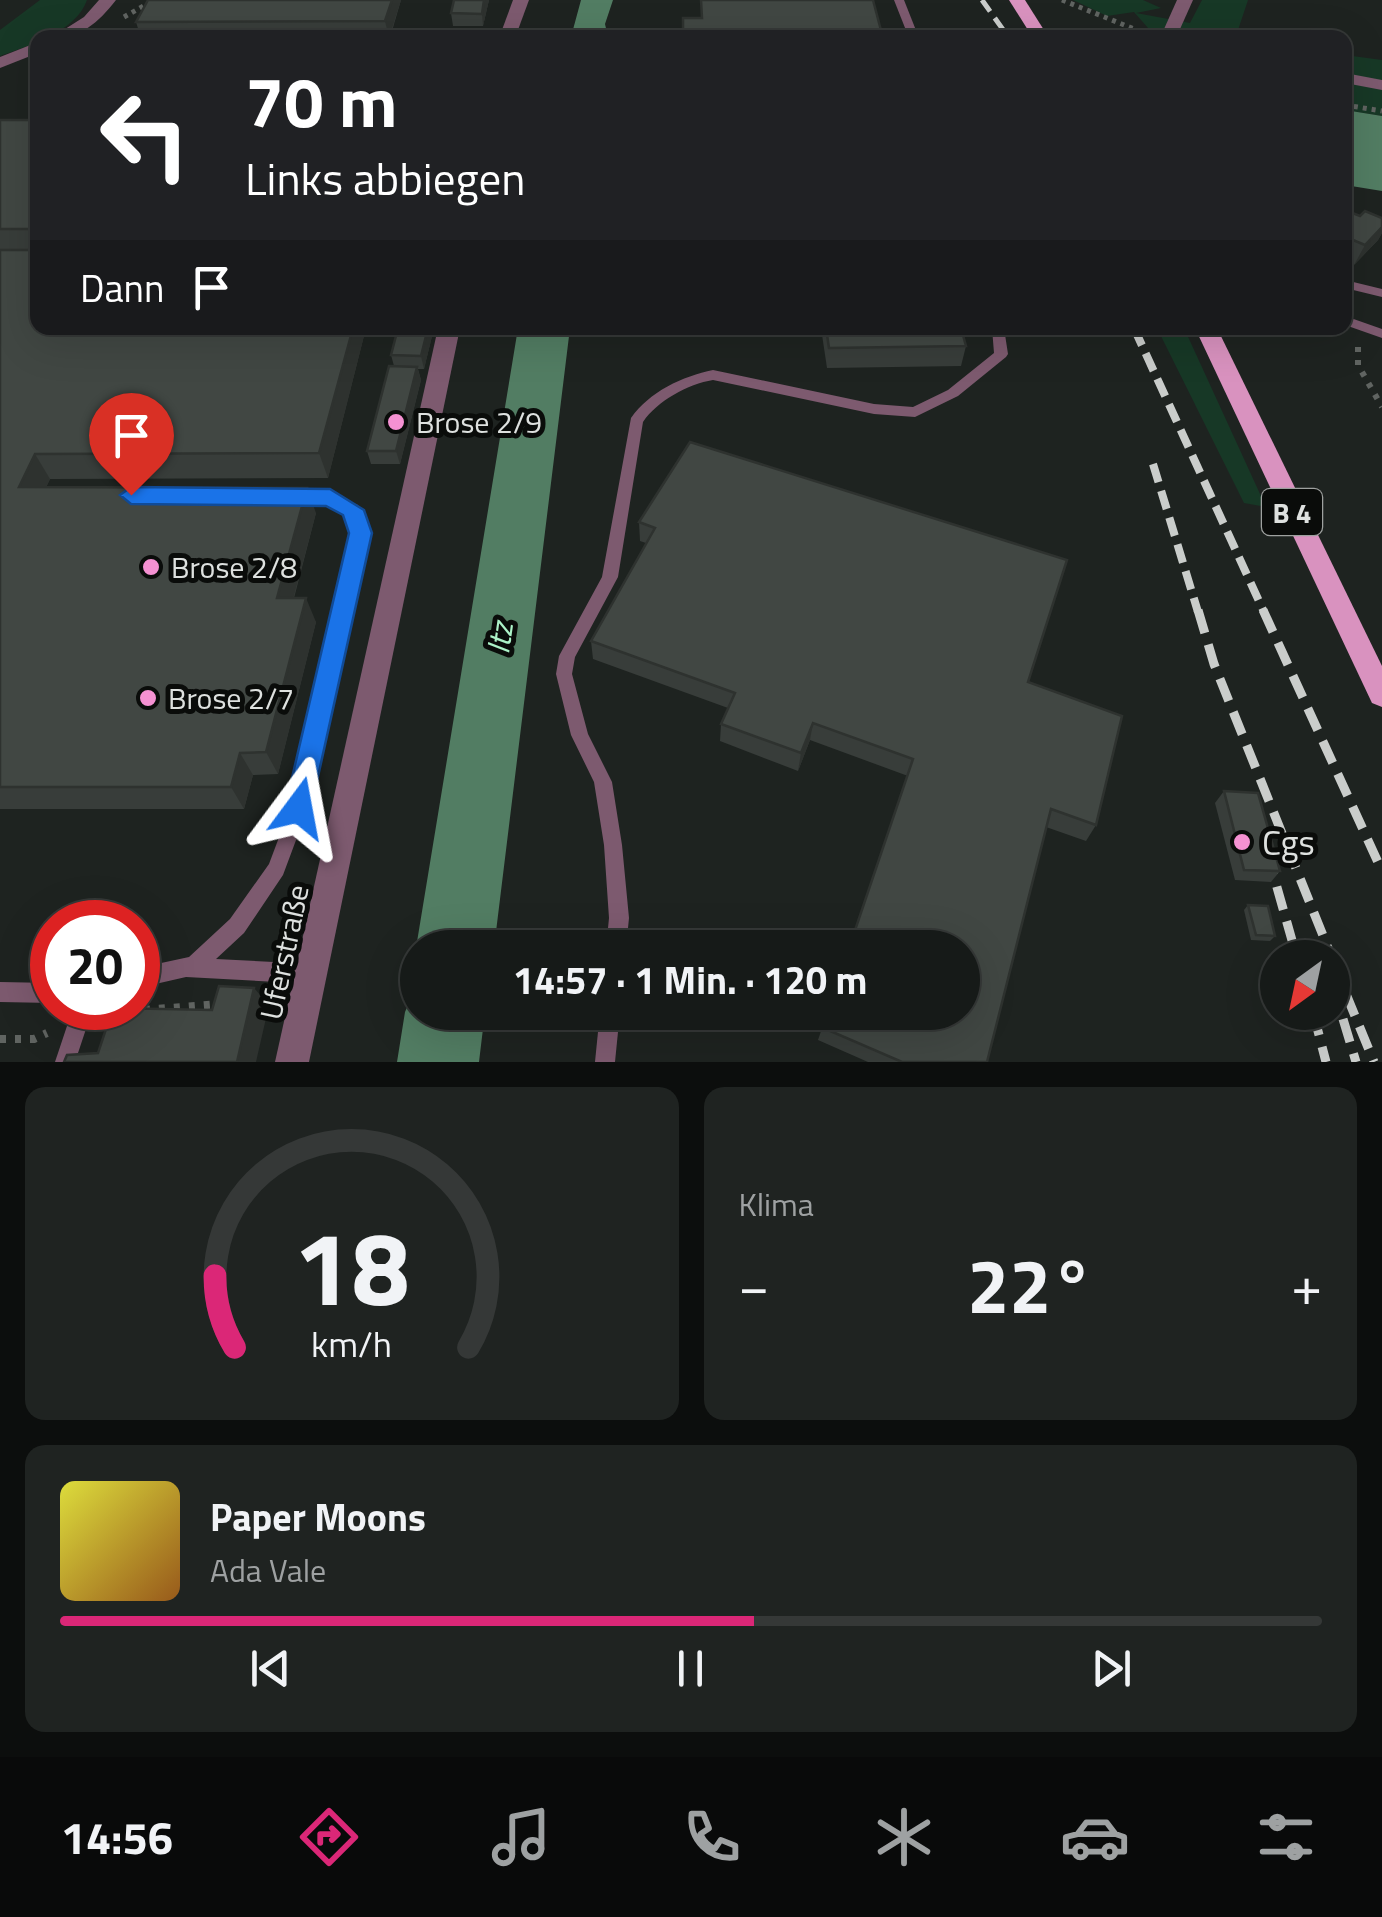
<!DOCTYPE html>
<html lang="de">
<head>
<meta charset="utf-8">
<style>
  body { margin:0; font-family:"Titillium Web",sans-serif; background:#1f2321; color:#f1f3f6; height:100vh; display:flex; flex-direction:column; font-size:38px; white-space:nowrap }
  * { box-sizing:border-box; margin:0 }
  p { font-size:32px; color:#9ea1a2 }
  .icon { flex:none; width:55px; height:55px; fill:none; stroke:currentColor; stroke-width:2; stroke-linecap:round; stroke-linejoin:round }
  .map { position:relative; height:1062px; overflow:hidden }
  .drawer { display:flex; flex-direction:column; gap:25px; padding:25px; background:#0c0e0d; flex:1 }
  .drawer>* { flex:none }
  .hud { position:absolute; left:30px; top:30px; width:1322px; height:305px; border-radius:20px; box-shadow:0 10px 40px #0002,0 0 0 2px #353837; background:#202124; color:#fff; overflow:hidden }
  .needle { width:65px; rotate:213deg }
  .tools { position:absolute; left:1260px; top:940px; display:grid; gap:20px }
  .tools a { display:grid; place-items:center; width:90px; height:90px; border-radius:50%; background:#161a18; box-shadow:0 10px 40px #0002,0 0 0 2px #353837; font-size:50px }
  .speed { position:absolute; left:30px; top:900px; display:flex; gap:20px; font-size:50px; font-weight:700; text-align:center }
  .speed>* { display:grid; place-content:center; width:130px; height:130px; border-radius:50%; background:#161a18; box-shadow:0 10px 40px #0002,0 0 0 2px #353837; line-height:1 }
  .speed .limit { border:15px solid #d22; background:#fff; color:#111 }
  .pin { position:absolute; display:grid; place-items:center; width:85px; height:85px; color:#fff; margin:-102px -42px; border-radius:50% 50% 50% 0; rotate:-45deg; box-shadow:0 0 10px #0007 }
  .pin .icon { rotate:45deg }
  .me { position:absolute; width:110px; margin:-55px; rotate:13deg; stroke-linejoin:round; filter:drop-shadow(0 0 8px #0008) }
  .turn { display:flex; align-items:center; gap:35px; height:210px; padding:0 50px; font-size:45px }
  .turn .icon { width:130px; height:130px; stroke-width:2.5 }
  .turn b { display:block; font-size:70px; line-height:85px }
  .then { display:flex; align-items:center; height:95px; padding:0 50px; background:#0003; gap:20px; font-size:38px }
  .big { font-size:75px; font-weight:700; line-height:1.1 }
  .drawer .card { flex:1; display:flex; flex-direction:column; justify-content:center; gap:15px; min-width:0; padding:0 35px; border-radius:20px; background:#1f2321 }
  .drawer .dial { align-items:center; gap:0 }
  .dial svg { height:260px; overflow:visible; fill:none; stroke:#353837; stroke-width:7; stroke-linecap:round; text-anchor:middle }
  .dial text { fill:#f1f3f6; stroke:none }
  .song { display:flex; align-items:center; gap:30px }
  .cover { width:120px; height:120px; border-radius:15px; background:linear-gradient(135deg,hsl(60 70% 55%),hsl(30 70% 35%)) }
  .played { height:10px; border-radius:5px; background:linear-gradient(90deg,#db2777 55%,#353837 55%) }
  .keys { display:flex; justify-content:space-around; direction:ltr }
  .heat { display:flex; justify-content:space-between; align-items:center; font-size:55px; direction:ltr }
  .drawer .tiles { flex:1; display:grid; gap:25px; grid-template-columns:1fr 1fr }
  .card:last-child { grid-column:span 2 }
  .trip { position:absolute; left:400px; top:930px; width:580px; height:100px; border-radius:50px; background:#161a18; box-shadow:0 10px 40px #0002,0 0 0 2px #353837; font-weight:700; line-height:100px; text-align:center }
  .tabs { display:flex; height:160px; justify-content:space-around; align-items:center; background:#090a0a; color:#9ea1a2 }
  .tabs .icon { width:70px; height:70px }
  .tabs .on { color:#db2777 }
  .tabs b { font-size:45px; color:#f1f3f6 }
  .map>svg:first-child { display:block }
  .green { fill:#173826 }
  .water { fill:#527d63 }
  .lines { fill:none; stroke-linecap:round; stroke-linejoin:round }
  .river { fill:#527d63; fill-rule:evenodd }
  .path-far2 { stroke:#606461; stroke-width:5; stroke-dasharray:4 5; stroke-linecap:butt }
  .path-far1 { stroke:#606461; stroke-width:6; stroke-dasharray:5 8; stroke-linecap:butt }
  .path { stroke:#606461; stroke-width:8; stroke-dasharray:6 9; stroke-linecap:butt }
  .service { fill:#7d5a6f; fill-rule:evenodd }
  .minor { fill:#7d5a6f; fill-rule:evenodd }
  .tertiary { fill:#7d5a6f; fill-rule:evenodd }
  .primary { fill:#d992bf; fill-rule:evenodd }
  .rail-far2 { stroke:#cacdcb; stroke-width:5; stroke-dasharray:14 8; stroke-linecap:butt }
  .rail-far1 { stroke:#cacdcb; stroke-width:8; stroke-dasharray:19 9; stroke-linecap:butt }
  .rail { stroke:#cacdcb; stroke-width:9; stroke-dasharray:24 12; stroke-linecap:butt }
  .wall { fill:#383d3a }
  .shaded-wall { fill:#2e322f }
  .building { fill:#414743; stroke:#2e322f; stroke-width:2.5 }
  .route { fill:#1a73e8; stroke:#114b97; stroke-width:2.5 }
  .poi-dot { fill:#f591d2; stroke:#0a0c0a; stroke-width:4 }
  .labels { text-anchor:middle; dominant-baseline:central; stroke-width:10; stroke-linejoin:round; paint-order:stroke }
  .shield { fill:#0a0c0a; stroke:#9ea19f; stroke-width:2.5 }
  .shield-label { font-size:28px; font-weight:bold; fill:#dee1df }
  .poi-label { font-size:30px; fill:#dee1df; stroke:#0a0c0a; text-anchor:start }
  .street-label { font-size:30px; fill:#dee1df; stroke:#0a0c0a }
  .water-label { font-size:32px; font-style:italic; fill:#acf3c8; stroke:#0a0c0a }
  .near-poi-label { font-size:35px; fill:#dee1df; stroke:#0a0c0a; text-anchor:start }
</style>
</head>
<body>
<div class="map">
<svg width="1382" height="1062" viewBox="0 0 1382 1062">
  <rect width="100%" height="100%" fill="#1e2320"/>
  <g class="green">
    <path d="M40 0H87C76 32 28 46 0 56V30Z"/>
    <polygon points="1073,0 1143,0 1161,8 1136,13 1190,23 1202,0 1248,0 1237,33 1255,37 1156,37 1134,12 1107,16"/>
    <polygon points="1345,55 1382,60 1382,116 1345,110"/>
    <polygon points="1157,328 1184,328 1266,507 1244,503"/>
  </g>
  <g class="water">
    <polygon points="581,0 613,0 605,24 608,37 571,37"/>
    <polygon points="1345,110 1382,116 1382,191 1345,185"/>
  </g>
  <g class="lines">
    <g class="river">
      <polygon points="518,328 570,328 494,948 418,948 418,951 416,948"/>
      <polygon points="417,984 418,1012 485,1012 479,1062 397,1062 405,1012"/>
    </g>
    <g class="path-far2">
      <polyline points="1062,0 1149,35"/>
      <polyline points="124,17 154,0"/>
      <polyline points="1345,105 1382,111"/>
    </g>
    <polyline class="path-far1" points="1358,347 1358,365 1382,407"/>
    <g class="path">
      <polyline points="144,1010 220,1004"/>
      <polyline points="0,1039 34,1039 47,1033"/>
    </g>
    <g class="service">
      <polygon points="894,0 904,0 919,38 909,38"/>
      <polygon points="1345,280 1382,289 1382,297 1345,288"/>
      <polygon points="1345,316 1382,329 1382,338 1345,325"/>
      <path d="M992 328H1004L1008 354 1006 357 958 396 915 417 874 414 713 380C688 384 657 401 643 422L618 577 575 657 572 674 588 734 612 782 622 845 629 918 626 948H606L609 918 604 845 594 782 571 735 556 674 559 656 602 577 631 418C649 392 683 376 713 370L874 404 913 407 948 390 994 353Z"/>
      <polygon points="292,491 330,493 358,505 368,533 308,808 283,875 244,933 216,959 313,964 320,967 323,974 320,981 313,984 186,977 138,988 138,968 189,957 230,919 269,864 290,808 352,533 347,512 328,503 287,500 285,496 287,492"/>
      <polygon points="0,982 52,983 52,1003 0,1002"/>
      <polygon points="73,1008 93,1008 75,1062 55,1062"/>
      <polygon points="600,1012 620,1012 615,1062 595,1062"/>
    </g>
    <g class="minor">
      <path d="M99 0H116C98 23 81 38 51 38L84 17Z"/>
      <polygon points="513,0 529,0 515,38 499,38"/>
      <polygon points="1177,0 1193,0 1176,38 1160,38"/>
      <polygon points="38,42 38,53 0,68 0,57"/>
      <polygon points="438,328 460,328 309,1062 275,1062"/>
    </g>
    <polygon class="tertiary" points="1345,73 1382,80 1382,90 1345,83"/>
    <g class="primary">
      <polygon points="1009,0 1025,0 1049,38 1033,38"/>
      <polygon points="1195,328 1217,328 1382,666 1382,707 1372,703"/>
    </g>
    <polyline class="rail-far2" points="982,0 1009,38"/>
    <g class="rail-far1">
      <polyline points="1134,328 1264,612"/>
      <polyline points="1153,464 1198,612"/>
    </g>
    <g class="rail">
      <polyline points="1198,610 1214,664 1332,958"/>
      <polyline points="1263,610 1382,871"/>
      <polyline points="1267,852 1297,958"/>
      <polyline points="1332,960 1374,1062"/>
      <polyline points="1313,1012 1326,1062"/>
      <polyline points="1343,1019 1356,1062"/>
    </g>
  </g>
  <g class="wall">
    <polygon points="148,0 401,0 390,38 141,38 136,22"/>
    <polygon points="454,0 489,0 483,26 453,26 451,13"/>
    <rect x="0" y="120" width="38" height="129"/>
    <polygon points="1345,210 1360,216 1382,218 1382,233 1378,240 1354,265 1345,261"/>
    <polygon points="0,250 366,328 328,478 50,479 46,487 316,513 294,598 316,622 278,774 253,775 244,809 0,809"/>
    <polygon points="434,328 424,369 418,369 421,380 400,464 371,464 367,451 394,366 391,355"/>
    <polygon points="821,328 961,328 966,346 961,366 827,368"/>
    <polygon points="639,522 1028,682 1096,825 1086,841 1046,827 987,1062 868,1062 818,1040 908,776 810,740 798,771 720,741 721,724 728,708 593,659 591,641 646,543 640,541"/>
    <polygon points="1224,791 1280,871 1271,882 1235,880 1215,803"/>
    <polygon points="1248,905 1275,936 1270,941 1251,940 1244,910"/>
  </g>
  <g class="shaded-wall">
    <polygon points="392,0 401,0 389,38 385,21"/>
    <polygon points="484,0 489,0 483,26 482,14"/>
    <polygon points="1382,227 1382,233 1378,240 1354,265 1365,245"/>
    <polygon points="353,328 366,328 328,478 319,453"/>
    <polygon points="428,328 434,328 424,369 421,356"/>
    <polygon points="417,367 421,380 400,464 396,451"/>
    <polygon points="35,454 50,479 35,512 19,487"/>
    <polygon points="307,488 316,513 287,622 277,598"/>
    <polygon points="306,598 316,622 278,774 266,752"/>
    <polygon points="813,723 810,740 798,771 801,753"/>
    <polygon points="240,753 253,775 244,809 231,787"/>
    <polygon points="254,988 269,1005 256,1062 237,1062"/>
  </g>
  <g class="building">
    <polygon points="148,0 392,0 385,21 136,22"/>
    <polygon points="454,0 484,0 482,14 451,13"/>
    <polygon points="701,0 873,0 883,38 683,38 683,18 702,18"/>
    <rect x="0" y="120" width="38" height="109"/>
    <polygon points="1345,210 1360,216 1365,211 1382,218 1382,227 1365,245 1348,238 1345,240"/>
    <polygon points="0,250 38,250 38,328 353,328 319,453 35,454 19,487 307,488 277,598 306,598 266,752 240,753 231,787 0,787"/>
    <polygon points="398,328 428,328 421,356 391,355"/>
    <polygon points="826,328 961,328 966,346 829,348"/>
    <polygon points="389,366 417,367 396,451 367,451"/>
    <polygon points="690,442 1067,560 1028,682 1122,716 1096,825 1051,809 987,1062 902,1062 821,1027 826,1012 962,1012 962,948 849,948 913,759 813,723 801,753 721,724 735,693 591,641 655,528 639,522"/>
    <polygon points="1224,791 1258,793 1280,871 1244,870"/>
    <polygon points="1248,905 1268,906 1275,936 1256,935"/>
    <polygon points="219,986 254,988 237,1062 64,1062 67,1055 98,1053 113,1008 212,1010"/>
  </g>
  <polygon class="route" points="131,487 330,489 364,510 372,533 309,817 299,820 289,817 285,808 349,533 343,515 326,506 131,504 120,495"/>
  <g class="poi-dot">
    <circle cx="396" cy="422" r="10"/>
    <circle cx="151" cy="567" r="10"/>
    <circle cx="148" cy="698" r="10"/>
    <circle cx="1242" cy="842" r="10"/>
  </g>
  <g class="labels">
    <rect class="shield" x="1262" y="489" width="60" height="46" rx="8"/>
    <g class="shield-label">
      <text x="1292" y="512">B 4</text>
    </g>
    <g class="poi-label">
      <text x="416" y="422">Brose 2/9</text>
      <text x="171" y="567">Brose 2/8</text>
      <text x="168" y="698">Brose 2/7</text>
    </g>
    <g class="street-label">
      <text transform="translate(284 952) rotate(-78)">Uferstraße</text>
    </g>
    <g class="water-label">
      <text transform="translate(499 638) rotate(-82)">Itz</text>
    </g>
    <g class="near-poi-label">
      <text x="1262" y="842">Cgs</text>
    </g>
  </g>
</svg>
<div class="tools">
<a><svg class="needle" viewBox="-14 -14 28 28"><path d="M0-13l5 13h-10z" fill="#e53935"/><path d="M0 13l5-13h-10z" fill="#9ea1a2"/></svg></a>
</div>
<div class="speed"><div class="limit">20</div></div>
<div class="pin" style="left:131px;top:495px;background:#d93025"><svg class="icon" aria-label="arrive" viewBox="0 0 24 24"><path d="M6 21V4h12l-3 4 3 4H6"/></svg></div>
<svg class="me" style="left:299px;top:808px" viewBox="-20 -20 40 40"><path d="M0-17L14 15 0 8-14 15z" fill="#1a73e8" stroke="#fff" stroke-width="4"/></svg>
<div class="trip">14:57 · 1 Min. · 120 m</div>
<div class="hud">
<div class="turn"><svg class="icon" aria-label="left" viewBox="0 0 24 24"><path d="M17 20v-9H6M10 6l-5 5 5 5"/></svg><div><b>70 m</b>Links abbiegen</div></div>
<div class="then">Dann<svg class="icon" aria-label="arrive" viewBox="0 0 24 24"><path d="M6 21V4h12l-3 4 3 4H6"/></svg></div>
</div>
</div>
<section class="drawer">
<div class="tiles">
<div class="card dial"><svg viewBox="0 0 100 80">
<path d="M14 69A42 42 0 1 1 86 69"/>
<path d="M14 69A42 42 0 0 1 8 47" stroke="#db2777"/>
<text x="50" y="56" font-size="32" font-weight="700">18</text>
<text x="50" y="72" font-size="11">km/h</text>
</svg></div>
<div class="card"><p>Klima</p>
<div class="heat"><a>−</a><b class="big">22°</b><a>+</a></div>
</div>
<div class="card">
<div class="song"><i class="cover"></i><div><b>Paper Moons</b><p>Ada Vale</p></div></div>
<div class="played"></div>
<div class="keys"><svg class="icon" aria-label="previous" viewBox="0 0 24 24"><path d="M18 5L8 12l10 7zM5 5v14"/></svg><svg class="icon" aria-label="pause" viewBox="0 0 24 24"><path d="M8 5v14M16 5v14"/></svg><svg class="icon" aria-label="next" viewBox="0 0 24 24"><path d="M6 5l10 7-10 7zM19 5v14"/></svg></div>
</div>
</div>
</section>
<nav class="tabs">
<b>14:56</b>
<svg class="icon on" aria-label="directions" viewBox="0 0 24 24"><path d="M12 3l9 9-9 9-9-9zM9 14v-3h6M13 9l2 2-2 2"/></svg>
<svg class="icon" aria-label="music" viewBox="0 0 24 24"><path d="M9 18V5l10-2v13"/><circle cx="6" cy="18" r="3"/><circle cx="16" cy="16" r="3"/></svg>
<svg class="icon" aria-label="phone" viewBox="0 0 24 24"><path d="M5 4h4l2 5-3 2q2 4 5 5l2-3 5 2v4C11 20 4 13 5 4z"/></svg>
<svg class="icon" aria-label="climate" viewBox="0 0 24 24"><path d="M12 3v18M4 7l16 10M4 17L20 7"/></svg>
<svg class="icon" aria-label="car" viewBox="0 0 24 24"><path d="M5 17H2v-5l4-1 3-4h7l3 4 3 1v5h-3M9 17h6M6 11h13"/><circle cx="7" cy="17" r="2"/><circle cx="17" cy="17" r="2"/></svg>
<svg class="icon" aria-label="filters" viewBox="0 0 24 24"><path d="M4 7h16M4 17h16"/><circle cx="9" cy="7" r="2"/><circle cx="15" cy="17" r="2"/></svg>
</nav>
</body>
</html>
